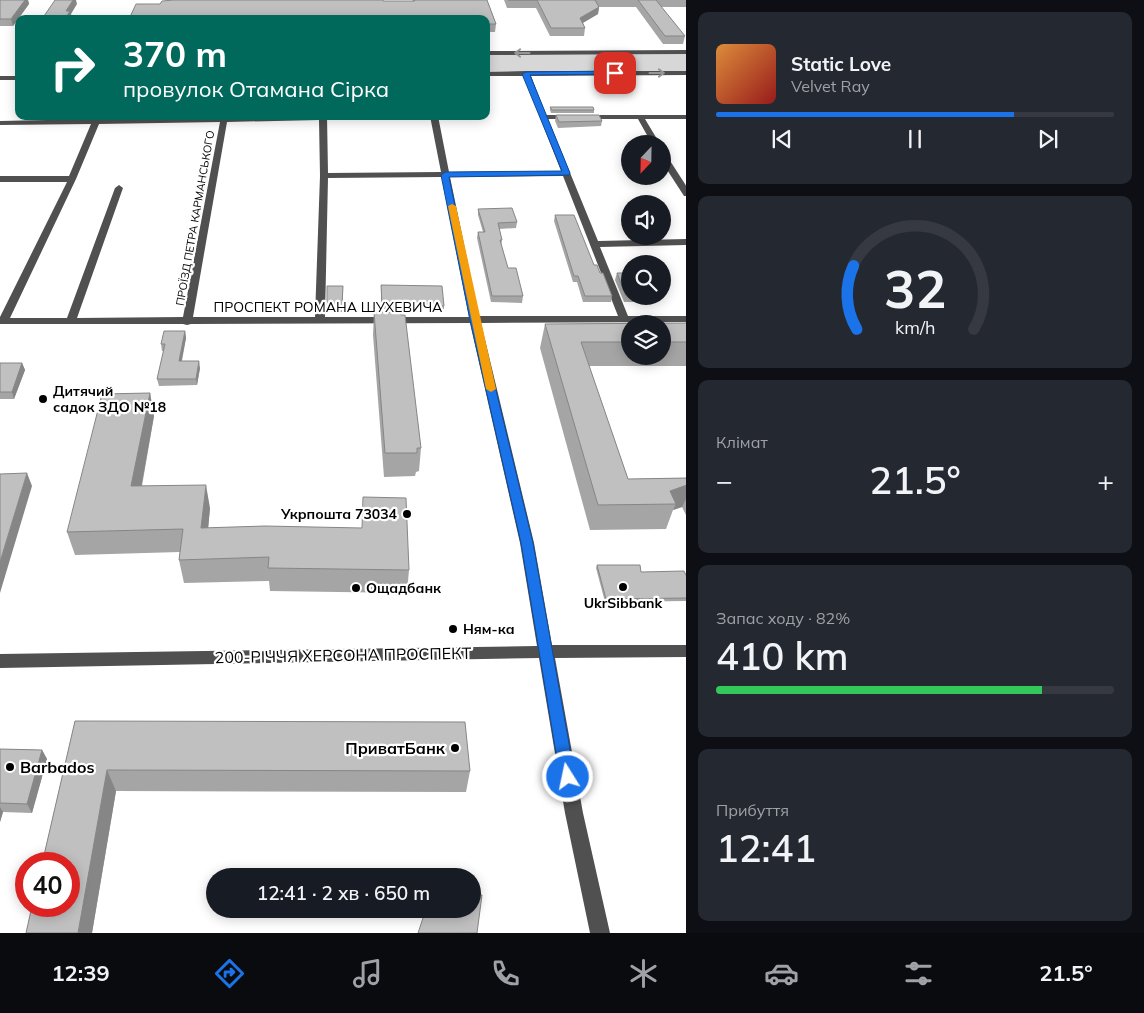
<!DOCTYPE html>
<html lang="uk">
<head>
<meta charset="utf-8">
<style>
  body { margin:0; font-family:Mulish,sans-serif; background:#242831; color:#f1f3f6; height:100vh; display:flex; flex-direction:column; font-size:19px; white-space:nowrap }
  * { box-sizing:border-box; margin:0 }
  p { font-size:16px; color:#9ea1a6 }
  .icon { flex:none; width:28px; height:28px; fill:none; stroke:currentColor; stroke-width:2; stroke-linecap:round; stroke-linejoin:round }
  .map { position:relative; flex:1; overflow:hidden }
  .sheet { display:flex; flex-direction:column; gap:12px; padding:12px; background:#0d0f14; width:458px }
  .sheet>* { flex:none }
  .guide { position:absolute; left:15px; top:15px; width:475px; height:105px; border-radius:10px; box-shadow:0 2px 12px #0003; background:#00695c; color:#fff; overflow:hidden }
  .needle { width:32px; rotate:202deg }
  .controls { position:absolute; left:621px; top:135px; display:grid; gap:10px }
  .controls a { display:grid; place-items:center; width:50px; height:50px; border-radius:50%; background:#171b24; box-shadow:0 2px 12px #0003; font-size:25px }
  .speed { position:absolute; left:15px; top:852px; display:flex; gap:10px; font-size:25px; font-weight:700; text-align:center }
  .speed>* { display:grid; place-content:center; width:65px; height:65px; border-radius:50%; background:#171b24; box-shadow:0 2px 12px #0003; line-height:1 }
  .speed .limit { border:8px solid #d22; background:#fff; color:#111 }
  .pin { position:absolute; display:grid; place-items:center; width:42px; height:42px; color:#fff; margin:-21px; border-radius:10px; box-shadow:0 2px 8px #0006 }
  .me { position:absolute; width:55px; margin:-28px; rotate:350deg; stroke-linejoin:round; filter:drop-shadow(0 0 4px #0008) }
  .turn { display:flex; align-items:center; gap:18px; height:105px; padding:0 25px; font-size:22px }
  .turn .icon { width:65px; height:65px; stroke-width:2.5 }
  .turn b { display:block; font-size:35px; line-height:42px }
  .big { font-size:38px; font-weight:600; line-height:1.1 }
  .sheet .tile { flex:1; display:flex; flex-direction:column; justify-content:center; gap:8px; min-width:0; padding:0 18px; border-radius:10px; background:#242831 }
  .sheet .dial { align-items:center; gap:0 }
  .dial svg { height:130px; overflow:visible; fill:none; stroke:#363941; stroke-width:7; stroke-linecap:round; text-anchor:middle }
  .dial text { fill:#f1f3f6; stroke:none }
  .song { display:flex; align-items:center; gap:15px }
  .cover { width:60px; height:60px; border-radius:8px; background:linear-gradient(135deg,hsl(30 70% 55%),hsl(0 70% 35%)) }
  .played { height:5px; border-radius:2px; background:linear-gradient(90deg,#1a73e8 75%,#363941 75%) }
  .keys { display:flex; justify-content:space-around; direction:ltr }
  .heat { display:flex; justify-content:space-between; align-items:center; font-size:28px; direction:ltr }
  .charge { height:8px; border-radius:4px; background:linear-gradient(90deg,#34c759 82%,#363941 0) }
  .trip { position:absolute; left:206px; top:868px; width:275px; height:50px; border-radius:25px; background:#171b24; box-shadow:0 2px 12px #0003; font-weight:600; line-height:50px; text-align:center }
  .tabs { display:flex; height:80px; justify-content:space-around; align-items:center; background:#090b0e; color:#9ea1a6 }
  .tabs .icon { width:35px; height:35px }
  .tabs .selected { color:#1a73e8 }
  .tabs b { font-size:22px; color:#f1f3f6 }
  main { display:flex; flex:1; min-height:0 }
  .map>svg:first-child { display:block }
  .green { fill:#d7d7d7 }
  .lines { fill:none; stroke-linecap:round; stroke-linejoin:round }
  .minor { fill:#505050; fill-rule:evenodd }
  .wall { fill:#a5a5a5; fill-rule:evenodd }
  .shaded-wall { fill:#868686 }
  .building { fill:#c0c0c0; stroke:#868686 }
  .oneway { stroke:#969696 }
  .route { fill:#1a73e8; stroke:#114b97 }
  .slow { fill:#f59e0b }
  .poi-dot { fill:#000; stroke:#fff; stroke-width:2 }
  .labels { text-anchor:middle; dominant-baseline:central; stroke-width:4.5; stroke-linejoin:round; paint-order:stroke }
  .far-street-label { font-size:11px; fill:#000; stroke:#fff }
  .street-label { font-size:14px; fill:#000; stroke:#fff }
  .poi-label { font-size:14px; font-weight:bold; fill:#000; stroke:#fff; text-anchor:start }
  .near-street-label { font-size:16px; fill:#000; stroke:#fff }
  .near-poi-label { font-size:16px; font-weight:bold; fill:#000; stroke:#fff; text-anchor:end }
</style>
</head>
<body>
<main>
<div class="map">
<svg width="687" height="933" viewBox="0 0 687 933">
  <rect width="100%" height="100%" fill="#fff"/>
  <polygon class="green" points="686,54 686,71 486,72 486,55"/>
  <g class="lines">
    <g class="minor">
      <polygon points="687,50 687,54 486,55 486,51"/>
      <path d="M526 71H687V75L531 76 546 115H687V119H645L660 144H652L638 119H548L598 241 687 239V245L600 247 628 316H687V322L481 323 534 543 552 645H687V657L555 658 583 813 610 933H590L565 813 539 658 0 668V654L537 646 520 543 470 323 191 324 187 325 183 324H0V317L67 182H0V176H69L91 124 0 125V121L93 119 94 116H102L100 119 327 116 328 173 441 172 430 116H438L449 172 561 171 524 76H486V72ZM319 120 320 176 315 317H193L227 122ZM220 122 183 317 77 318 123 188 119 185 115 188 67 318H10L76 179 99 124ZM563 176 618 316H479L450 177ZM442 177 469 317H325L328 178Z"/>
      <rect x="0" y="76" width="19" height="4"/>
      <polygon points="662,153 665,153 687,187 687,196 684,196 662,162"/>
    </g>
  </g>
  <g class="wall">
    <polygon points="0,0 28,0 29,4 13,26 0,26"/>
    <polygon points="412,0 487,0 496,24 495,32 486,32 486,19 383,1 413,1"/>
    <polygon points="504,0 687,0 687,7 661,7 685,36 683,44 663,44 636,7 599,7 598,14 583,23 585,28 584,36 550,36 536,8 507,8"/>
    <polygon points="550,107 594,110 594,113 551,113 550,110"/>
    <polygon points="556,115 602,121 601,126 558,128 555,121"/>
    <polygon points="71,116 89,116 89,117 71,118"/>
    <polygon points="478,209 517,222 516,228 499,229 502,240 501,246 508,268 523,296 522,303 491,302 477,238 478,232 483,232 478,215"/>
    <polygon points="555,215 600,273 612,296 611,302 583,302 577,282 573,282 554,221"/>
    <polygon points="617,273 630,273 630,296 653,296 652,302 624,302 615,280"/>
    <polygon points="381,285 444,306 444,309 381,309"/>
    <polygon points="327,286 343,286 342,312 327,312"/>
    <polygon points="374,312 421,448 419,471 416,472 415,476 384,477 373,335"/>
    <path d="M687 323V366H589L628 479 687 478V517L682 507 673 510 666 529 590 530 540 348 545 324ZM630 324H662V356H630Z"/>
    <polygon points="185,331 186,338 182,361 200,368 197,385 159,386 157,379 164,351 162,351 161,344"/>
    <polygon points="0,363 22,363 25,370 14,399 0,399"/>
    <polygon points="150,393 154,416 142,486 210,508 208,528 409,570 407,593 270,591 269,581 184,583 179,560 180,552 75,555 67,532"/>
    <polygon points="597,565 641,572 687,577 687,601 605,602 596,568"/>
    <polygon points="75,721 470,771 466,792 116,791 92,933 26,933"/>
    <polygon points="0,749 42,750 47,759 32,813 3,812 0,822"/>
  </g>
  <g class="shaded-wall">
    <polygon points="25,0 28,0 29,4 13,26 11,19"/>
    <polygon points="73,0 76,0 77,4 71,14 72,18 65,19 66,11"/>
    <polygon points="599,7 598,14 579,25 580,18"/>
    <polygon points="185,331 186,338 180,368 179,361"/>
    <polygon points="199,361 200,368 197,385 196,379"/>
    <polygon points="22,363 25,370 14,399 12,392"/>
    <polygon points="150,393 154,416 137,510 131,486"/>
    <polygon points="27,473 32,486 0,593 0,562"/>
    <polygon points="206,485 210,508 206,552 201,528"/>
    <polygon points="687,485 687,497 682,507 673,510 676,504 670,491"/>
    <polygon points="42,750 47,759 32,813 27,804"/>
    <polygon points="107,770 116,791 92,933 78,933"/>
    <polygon points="0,807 3,812 0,822"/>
  </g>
  <g class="building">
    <polygon points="0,0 25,0 11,19 0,19"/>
    <polygon points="55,0 73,0 66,11 70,11 65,19 42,19"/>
    <polygon points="174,0 383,0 383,1 415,1 414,0 487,0 496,24 486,24 486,19 129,19 136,4 160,4 162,1"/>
    <polygon points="508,0 595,0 599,7 580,18 585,28 551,28 537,0"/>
    <polygon points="638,0 656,0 685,36 665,36"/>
    <polygon points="550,107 593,107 594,110 552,110"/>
    <polygon points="556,115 599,115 602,121 559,122"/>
    <polygon points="512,208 517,222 498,223 502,240 500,240 508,268 516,268 523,296 492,296 478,232 485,232 478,209"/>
    <polygon points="555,215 574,215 594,265 597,265 600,273 603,273 612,296 585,296 578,276 574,276"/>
    <polygon points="617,273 630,273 630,296 626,296"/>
    <polygon points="381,285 442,286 444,306 382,305"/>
    <polygon points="327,286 343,286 342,305 327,305"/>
    <polygon points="374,312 400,312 401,315 405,315 421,448 417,448 417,453 385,453"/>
    <polygon points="687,323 687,342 662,342 662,324 630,324 630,342 581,342 628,479 687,478 687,485 670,491 676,504 598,505 545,324"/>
    <polygon points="164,331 185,331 179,361 199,361 196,379 157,379 165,344 161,344"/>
    <polygon points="0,363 22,363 12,392 0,392"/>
    <polygon points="150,393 131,486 206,485 201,528 265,526 362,528 363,497 406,498 409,570 268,568 269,557 179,560 183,529 67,532 102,394"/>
    <polygon points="27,473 0,562 0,474"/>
    <polygon points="597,565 640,565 641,572 684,571 687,577 687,598 606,599"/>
    <polygon points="75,721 465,722 470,771 107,770 78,933 26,933 32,906 69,906 69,864 42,864"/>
    <polygon points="0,749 42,750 27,804 0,803"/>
    <polygon points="472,893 482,895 477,933 418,933 426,909 472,909"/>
  </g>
  <defs><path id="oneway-shaft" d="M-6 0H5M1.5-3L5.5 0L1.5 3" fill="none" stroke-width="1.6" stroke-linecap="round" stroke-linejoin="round" transform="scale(1.25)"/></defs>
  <g class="oneway">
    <use href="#oneway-shaft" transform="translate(522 53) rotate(180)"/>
    <use href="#oneway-shaft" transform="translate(657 73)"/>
  </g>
  <polygon class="route" points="615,71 618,73 617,74 530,75 570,173 569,175 449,177 479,320 533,543 575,777 573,782 568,784 562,782 560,777 521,543 470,320 441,175 445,172 562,171 522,74 526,72"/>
  <polygon class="slow" points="452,204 456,206 496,389 491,392 486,389 448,206"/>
  <g class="poi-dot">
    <circle cx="43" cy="399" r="5"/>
    <circle cx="407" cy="514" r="5"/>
    <circle cx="623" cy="587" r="5"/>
    <circle cx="356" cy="588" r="5"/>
    <circle cx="453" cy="629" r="5"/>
    <circle cx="455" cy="748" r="5"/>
    <circle cx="10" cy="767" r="5"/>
  </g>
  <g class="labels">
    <g class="far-street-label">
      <text transform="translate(195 218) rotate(-80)">ПРОЇЗД ПЕТРА КАРМАНСЬКОГО</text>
    </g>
    <g class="street-label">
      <text x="328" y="307">ПРОСПЕКТ РОМАНА ШУХЕВИЧА</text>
    </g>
    <g class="poi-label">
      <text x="53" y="391">Дитячий<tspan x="53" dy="16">садок ЗДО №18</tspan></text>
      <text x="397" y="514" text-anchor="end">Укрпошта 73034</text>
      <text x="366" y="588">Ощадбанк</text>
      <text x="623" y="603" text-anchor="middle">UkrSibbank</text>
      <text x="463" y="629">Ням-ка</text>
    </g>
    <g class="near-street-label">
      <text transform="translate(343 655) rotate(-1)">200-РІЧЧЯ ХЕРСОНА ПРОСПЕКТ</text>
    </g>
    <g class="near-poi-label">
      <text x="445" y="748">ПриватБанк</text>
      <text x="20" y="767" text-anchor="start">Barbados</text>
    </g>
  </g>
</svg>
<div class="controls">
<a><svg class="needle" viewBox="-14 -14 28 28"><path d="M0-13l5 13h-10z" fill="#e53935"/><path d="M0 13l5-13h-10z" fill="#9ea1a6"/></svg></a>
<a><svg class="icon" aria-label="sound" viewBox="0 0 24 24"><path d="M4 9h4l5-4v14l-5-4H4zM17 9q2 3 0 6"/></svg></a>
<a><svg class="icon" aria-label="search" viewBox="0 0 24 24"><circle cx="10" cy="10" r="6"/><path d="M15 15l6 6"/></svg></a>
<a><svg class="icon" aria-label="layers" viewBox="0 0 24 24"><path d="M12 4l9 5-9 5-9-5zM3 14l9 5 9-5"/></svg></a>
</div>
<div class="speed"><div class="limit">40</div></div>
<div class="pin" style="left:615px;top:73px;background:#d93025"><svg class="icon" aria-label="arrive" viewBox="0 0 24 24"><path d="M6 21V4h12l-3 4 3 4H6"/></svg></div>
<svg class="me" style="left:568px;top:777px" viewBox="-20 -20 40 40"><circle r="17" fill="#1a73e8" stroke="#fff" stroke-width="3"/><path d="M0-11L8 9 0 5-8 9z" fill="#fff"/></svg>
<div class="trip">12:41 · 2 хв · 650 m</div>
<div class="guide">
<div class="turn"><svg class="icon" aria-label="right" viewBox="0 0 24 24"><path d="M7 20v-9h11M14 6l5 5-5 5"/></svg><div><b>370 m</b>провулок Отамана Сірка</div></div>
</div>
</div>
<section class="sheet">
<div class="tile">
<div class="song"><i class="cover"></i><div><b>Static Love</b><p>Velvet Ray</p></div></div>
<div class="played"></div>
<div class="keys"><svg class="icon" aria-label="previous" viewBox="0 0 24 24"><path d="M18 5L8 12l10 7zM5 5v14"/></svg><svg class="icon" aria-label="pause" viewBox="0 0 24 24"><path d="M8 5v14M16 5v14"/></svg><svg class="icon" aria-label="next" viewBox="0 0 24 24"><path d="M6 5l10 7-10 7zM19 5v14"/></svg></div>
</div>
<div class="tile dial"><svg viewBox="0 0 100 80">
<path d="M14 69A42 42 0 1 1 86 69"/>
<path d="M14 69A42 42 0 0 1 12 30" stroke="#1a73e8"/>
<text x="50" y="56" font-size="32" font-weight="700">32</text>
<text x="50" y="72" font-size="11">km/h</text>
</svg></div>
<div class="tile"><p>Клімат</p>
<div class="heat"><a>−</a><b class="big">21.5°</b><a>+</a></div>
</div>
<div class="tile"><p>Запас ходу · 82%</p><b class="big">410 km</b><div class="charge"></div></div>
<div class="tile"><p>Прибуття</p><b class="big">12:41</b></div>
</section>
</main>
<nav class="tabs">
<b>12:39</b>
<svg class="icon selected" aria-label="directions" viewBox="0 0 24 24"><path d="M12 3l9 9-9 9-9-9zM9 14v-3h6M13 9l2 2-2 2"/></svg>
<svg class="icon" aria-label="music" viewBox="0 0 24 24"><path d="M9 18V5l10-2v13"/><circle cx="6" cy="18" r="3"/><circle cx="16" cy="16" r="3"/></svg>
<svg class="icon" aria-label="phone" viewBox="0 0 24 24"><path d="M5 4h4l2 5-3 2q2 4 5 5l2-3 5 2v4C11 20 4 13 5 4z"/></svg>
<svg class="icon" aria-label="climate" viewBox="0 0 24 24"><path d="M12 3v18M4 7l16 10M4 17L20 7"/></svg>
<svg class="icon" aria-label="car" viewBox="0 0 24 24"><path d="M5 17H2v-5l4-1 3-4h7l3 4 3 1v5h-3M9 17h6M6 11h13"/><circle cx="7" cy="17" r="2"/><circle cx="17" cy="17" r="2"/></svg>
<svg class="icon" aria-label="filters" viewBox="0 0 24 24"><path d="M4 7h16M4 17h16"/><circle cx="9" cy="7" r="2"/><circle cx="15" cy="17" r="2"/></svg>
<b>21.5°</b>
</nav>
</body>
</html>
